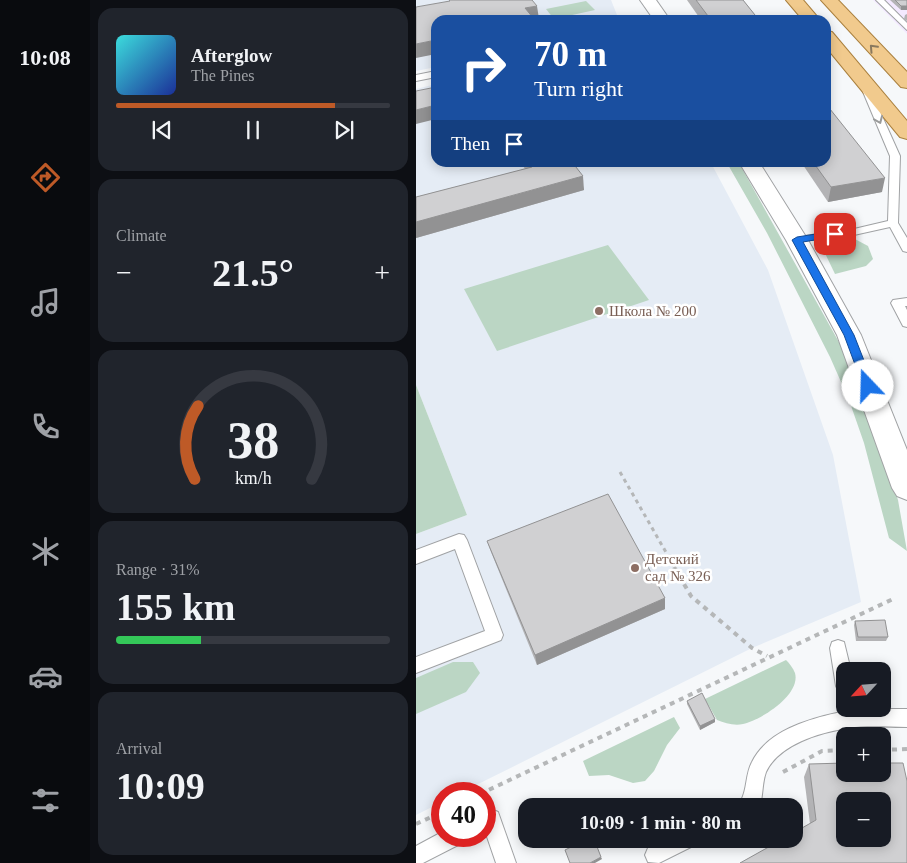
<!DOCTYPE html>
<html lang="en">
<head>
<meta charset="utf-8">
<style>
  body { margin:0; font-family:"Times New Roman",serif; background:#20242c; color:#f1f3f6; height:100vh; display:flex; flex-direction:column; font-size:19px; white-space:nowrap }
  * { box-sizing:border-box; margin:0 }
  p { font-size:16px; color:#9ea1a6 }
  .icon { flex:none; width:28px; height:28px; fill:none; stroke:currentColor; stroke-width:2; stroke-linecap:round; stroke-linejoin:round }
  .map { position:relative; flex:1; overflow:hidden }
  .side { display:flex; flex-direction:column; gap:8px; padding:8px; background:#0d0f14; width:326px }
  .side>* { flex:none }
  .banner { position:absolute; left:15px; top:15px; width:400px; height:152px; border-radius:15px; box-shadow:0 2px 12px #0003; background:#1a4fa0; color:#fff; overflow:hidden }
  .needle { width:32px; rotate:244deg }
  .fabs { position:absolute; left:420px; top:662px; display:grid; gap:10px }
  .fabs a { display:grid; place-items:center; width:55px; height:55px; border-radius:10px; background:#171b24; box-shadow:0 2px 12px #0003; font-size:25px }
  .speed { position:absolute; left:15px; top:782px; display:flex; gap:10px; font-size:25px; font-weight:700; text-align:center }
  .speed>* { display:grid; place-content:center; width:65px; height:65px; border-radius:50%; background:#171b24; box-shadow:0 2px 12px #0003; line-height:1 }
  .speed .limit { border:8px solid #d22; background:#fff; color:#111 }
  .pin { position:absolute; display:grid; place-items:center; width:42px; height:42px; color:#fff; margin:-21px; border-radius:10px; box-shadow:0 2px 8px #0006 }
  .me { position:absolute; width:55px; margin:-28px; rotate:339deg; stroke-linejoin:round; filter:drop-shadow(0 0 4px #0008) }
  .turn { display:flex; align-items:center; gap:18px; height:105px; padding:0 20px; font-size:22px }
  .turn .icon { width:65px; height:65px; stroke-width:2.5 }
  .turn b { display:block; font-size:35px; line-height:42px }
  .then { display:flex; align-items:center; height:48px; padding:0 20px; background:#0003; gap:10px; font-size:19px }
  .big { font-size:38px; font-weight:800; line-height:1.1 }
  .side .tile { flex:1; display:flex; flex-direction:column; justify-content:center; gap:8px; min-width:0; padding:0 18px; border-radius:15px; background:#20242c }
  .side .dial { align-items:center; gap:0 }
  .dial svg { height:130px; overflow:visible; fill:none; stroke:#363941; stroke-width:7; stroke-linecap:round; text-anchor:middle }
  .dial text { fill:#f1f3f6; stroke:none }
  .song { display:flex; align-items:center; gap:15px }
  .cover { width:60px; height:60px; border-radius:8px; background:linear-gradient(135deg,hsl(180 70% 55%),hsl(230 70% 35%)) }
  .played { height:5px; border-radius:2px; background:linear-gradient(90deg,#be5a27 80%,#363941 80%) }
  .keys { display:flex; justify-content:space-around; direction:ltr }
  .heat { display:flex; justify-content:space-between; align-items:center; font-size:28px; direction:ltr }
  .charge { height:8px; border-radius:4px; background:linear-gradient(90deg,#34c759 31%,#363941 0) }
  .trip { position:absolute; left:102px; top:798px; width:285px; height:50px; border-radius:15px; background:#171b24; box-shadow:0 2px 12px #0003; font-weight:800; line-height:50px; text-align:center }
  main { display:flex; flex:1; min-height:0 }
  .tabs { display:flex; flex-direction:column; width:90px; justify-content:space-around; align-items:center; background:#090b0e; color:#9ea1a6 }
  .tabs .icon { width:35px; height:35px }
  .tabs .on { color:#be5a27 }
  .tabs b { font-size:22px; color:#f1f3f6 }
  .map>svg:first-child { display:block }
  .industrial { fill:#f3e9ff }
  .built { fill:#e5ecf5 }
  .green { fill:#bbd6c4 }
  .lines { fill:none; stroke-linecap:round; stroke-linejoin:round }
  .service-casing { stroke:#a0a2a4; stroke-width:2 }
  .tertiary-casing { stroke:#a0a2a4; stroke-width:2 }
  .primary-casing { stroke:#aa803e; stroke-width:2 }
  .path-far1 { stroke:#b5b7b8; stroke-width:3; stroke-dasharray:4 4; stroke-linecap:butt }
  .path { stroke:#b5b7b8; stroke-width:4; stroke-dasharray:5 5; stroke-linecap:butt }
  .service { fill:#fff; fill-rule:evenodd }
  .tertiary { fill:#fff; fill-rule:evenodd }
  .primary { fill:#f1ca8d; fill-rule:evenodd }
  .wall { fill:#b3b3b5 }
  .shaded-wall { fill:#929293 }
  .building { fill:#d0d0d2; stroke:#929293; fill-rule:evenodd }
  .oneway { stroke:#8a795e }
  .oneway2 { stroke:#9a9b9b }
  .route { fill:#1a73e8; stroke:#114b97 }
  .education-dot { fill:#8d6e63; stroke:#fff; stroke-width:2 }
  .labels { text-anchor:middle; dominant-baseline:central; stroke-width:5; stroke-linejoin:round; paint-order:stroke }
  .education-label { font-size:15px; fill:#785e54; stroke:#fff; text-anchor:start }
</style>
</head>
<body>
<main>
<nav class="tabs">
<b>10:08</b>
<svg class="icon on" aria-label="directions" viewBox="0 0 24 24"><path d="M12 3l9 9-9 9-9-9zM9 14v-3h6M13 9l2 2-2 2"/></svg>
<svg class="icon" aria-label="music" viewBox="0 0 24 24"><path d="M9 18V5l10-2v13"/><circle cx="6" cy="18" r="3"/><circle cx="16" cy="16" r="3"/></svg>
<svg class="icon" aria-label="phone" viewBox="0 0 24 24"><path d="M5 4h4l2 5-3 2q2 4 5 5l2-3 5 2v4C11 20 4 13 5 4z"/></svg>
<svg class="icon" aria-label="climate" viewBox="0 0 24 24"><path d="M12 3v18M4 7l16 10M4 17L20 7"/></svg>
<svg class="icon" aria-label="car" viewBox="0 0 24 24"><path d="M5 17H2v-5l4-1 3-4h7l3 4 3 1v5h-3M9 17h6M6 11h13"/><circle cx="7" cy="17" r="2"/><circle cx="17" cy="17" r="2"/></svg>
<svg class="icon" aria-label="filters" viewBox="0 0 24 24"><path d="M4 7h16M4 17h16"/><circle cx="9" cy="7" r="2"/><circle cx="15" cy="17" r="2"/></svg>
</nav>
<section class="side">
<div class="tile">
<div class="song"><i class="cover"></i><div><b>Afterglow</b><p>The Pines</p></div></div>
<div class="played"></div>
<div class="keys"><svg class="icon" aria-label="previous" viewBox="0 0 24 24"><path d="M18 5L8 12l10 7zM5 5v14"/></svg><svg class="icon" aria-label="pause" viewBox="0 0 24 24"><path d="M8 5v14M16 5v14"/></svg><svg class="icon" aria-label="next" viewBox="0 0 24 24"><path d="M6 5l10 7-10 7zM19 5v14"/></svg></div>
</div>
<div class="tile"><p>Climate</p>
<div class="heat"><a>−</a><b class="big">21.5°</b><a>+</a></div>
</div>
<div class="tile dial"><svg viewBox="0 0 100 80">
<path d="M14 69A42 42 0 1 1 86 69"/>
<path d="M14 69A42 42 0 0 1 16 24" stroke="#be5a27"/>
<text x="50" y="56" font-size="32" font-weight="700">38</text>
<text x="50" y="72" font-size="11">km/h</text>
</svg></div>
<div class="tile"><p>Range · 31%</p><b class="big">155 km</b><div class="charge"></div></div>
<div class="tile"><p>Arrival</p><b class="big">10:09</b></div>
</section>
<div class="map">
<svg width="491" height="863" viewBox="0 0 491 863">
  <rect width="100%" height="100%" fill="#f6f8fa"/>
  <polygon class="industrial" points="457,0 491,0 491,34"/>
  <g class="built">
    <polygon points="0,0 195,0 203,20 20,20 20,67 0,71"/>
    <polygon points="20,84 20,162 295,163 352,270 417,455 445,602 336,648 42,794 26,794 26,802 0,815 0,534 51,515 0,385 0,89"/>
  </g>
  <g class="green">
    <polygon points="170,1 179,10 138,19 130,9"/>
    <polygon points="311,163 323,163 429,353 464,444 482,500 491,551 473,538 448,443 433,400 414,357 351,233"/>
    <polygon points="437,238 452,246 457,259 450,266 419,274 405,245 415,240"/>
    <polygon points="192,245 233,300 81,351 48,289"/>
    <polygon points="0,385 51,515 0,534"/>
    <path d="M370 660C373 663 377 668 379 673 385 695 345 720 327 724 318 726 309 723 301 720L289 699Z"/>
    <polygon points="37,662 57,662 64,673 50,692 0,714 0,678"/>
    <polygon points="258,717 264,728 251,745 238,771 229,781 217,783 193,775 173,776 167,761"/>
  </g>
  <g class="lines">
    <g class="service-casing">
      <g id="service">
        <polygon points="460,0 468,0 491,23 491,30"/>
        <polygon points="20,71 20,77 0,81 0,75"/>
        <polygon points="449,84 453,87 484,156 482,223 491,238 491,252 487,251 474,227 438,235 377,242 375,240 377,238 381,237 438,229 472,221 474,156 445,87"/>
        <polygon points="491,298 491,306 489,306 491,310 491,327 487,326 475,303 477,300"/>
        <polygon points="43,534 48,535 51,540 87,635 85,640 0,673 0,657 69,631 39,549 0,564 0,550"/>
        <polygon points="422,640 428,642 435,671 429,671 429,694 423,692 420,686 414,648 416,642"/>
        <path d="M429 702V709H491V727C472 727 451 725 433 728 405 732 363 744 350 772 346 783 347 795 344 806H322C323 803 326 799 327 796 331 786 330 773 336 762 351 731 392 719 425 712L424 709Z"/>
        <polygon points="75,809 82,812 100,863 80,863 69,831 69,812"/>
        <polygon points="26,832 26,836 49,836 46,843 7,863 0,863 0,846"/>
        <polygon points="250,839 280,839 277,846 243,863 232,862 229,855 232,848"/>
      </g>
    </g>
    <g class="tertiary-casing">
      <g id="tertiary">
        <polygon points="224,0 240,0 254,20 238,20"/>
        <polygon points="323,162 343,162 392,240 445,335 491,450 491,500 481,496 476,488 421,335 370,240"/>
      </g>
    </g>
    <g class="primary-casing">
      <g id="primary">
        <polygon points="370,0 387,0 404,20 387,20"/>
        <polygon points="405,0 422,0 491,72 491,88 485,87"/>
        <polygon points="410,31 416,32 491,121 491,139 484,137 410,47"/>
      </g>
    </g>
    <polyline class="path-far1" points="204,472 259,568"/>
    <g class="path">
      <polyline points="258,567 275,596 336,648 351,656"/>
      <polyline points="466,750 491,749"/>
      <polyline points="367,772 406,751 429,750"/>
      <polyline points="64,794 477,599"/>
      <polyline points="0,824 26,812"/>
    </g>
    <use href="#service" class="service"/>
    <use href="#tertiary" class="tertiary"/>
    <use href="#primary" class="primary"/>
  </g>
  <g class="wall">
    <polygon points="271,0 327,0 343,20 285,20"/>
    <polygon points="474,0 491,0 485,10"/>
    <polygon points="491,14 491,21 488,19 489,15"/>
    <polygon points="105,162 156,162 168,190 0,238 0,197 109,169"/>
    <polygon points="385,162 410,162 466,192 412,202"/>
    <polygon points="71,541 249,609 121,665 75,552"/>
    <polygon points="439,621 472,637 470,641 440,641 438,625"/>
    <polygon points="271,701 299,722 284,730 271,704"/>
    <polygon points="393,764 491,781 394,824 388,777"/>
  </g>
  <g class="shaded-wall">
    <polygon points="121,6 123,19 118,20 111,20 109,8"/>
    <rect x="485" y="6" width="6" height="4"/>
    <polygon points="20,40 20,54 0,58 0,44"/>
    <polygon points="20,105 20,119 0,124 0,110"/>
    <polygon points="167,176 168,190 0,238 0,222"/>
    <polygon points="469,178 466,192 412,202 415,187"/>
    <polygon points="249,598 249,609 121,665 119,655"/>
    <polygon points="299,719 299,722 284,730 284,726"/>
    <polygon points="185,857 186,859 179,863 174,863"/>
  </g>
  <g class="building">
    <polygon points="33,0 116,0 121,6 109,8 118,19 113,20 20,20 20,40 0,44 0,7 34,1"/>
    <polygon points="280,0 327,0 343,20 295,20"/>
    <polygon points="479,0 491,0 491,6 485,6"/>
    <polygon points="20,87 20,105 0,110 0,91"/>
    <polygon points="410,104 469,178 415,187 397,162 410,162"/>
    <polygon points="112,162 156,162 167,176 0,222 0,197 116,167"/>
    <polygon points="192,494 249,598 119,655 71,541"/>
    <polygon points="469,620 472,637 442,637 439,621"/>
    <polygon points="286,693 299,719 284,726 271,701"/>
    <path d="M429 763V774H466V763H487L491 781V863H324L367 839H379V832L400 820 393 764ZM429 801H466V839H429Z"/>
    <polygon points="171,839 178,839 185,857 174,863 154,863 149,850"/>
  </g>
  <defs><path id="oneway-chevron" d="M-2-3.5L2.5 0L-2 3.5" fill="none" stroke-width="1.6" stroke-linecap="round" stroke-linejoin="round" transform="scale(1.25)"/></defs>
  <use class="oneway" href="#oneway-chevron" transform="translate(457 48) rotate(-133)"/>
  <use class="oneway2" href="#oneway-chevron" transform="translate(463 120) rotate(67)"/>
  <polygon class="route" points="419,231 422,232 422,236 387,242 438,335 458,386 452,390 447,386 428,335 376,240 381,237"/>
  <g class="education-dot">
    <circle cx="183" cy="311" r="5"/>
    <circle cx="219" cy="568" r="5"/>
  </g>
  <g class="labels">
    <g class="education-label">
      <text x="193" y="311">Школа № 200</text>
      <text x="229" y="559">Детский<tspan x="229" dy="17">сад № 326</tspan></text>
    </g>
  </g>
</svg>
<div class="fabs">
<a><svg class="needle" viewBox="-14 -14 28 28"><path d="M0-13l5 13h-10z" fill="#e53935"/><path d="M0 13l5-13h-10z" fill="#9ea1a6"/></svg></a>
<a>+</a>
<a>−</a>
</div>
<div class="speed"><div class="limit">40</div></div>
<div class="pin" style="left:419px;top:234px;background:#d93025"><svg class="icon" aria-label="arrive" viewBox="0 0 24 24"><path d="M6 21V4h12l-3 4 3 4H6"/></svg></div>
<svg class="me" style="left:452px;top:386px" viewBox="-20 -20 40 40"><circle r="19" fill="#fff"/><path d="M0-13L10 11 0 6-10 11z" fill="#1a73e8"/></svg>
<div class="trip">10:09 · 1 min · 80 m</div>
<div class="banner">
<div class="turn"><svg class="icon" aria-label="right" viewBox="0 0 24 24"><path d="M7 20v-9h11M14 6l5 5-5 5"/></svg><div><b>70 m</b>Turn right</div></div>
<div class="then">Then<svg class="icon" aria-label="arrive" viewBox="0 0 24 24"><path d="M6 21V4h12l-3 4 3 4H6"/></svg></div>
</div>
</div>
</main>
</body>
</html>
